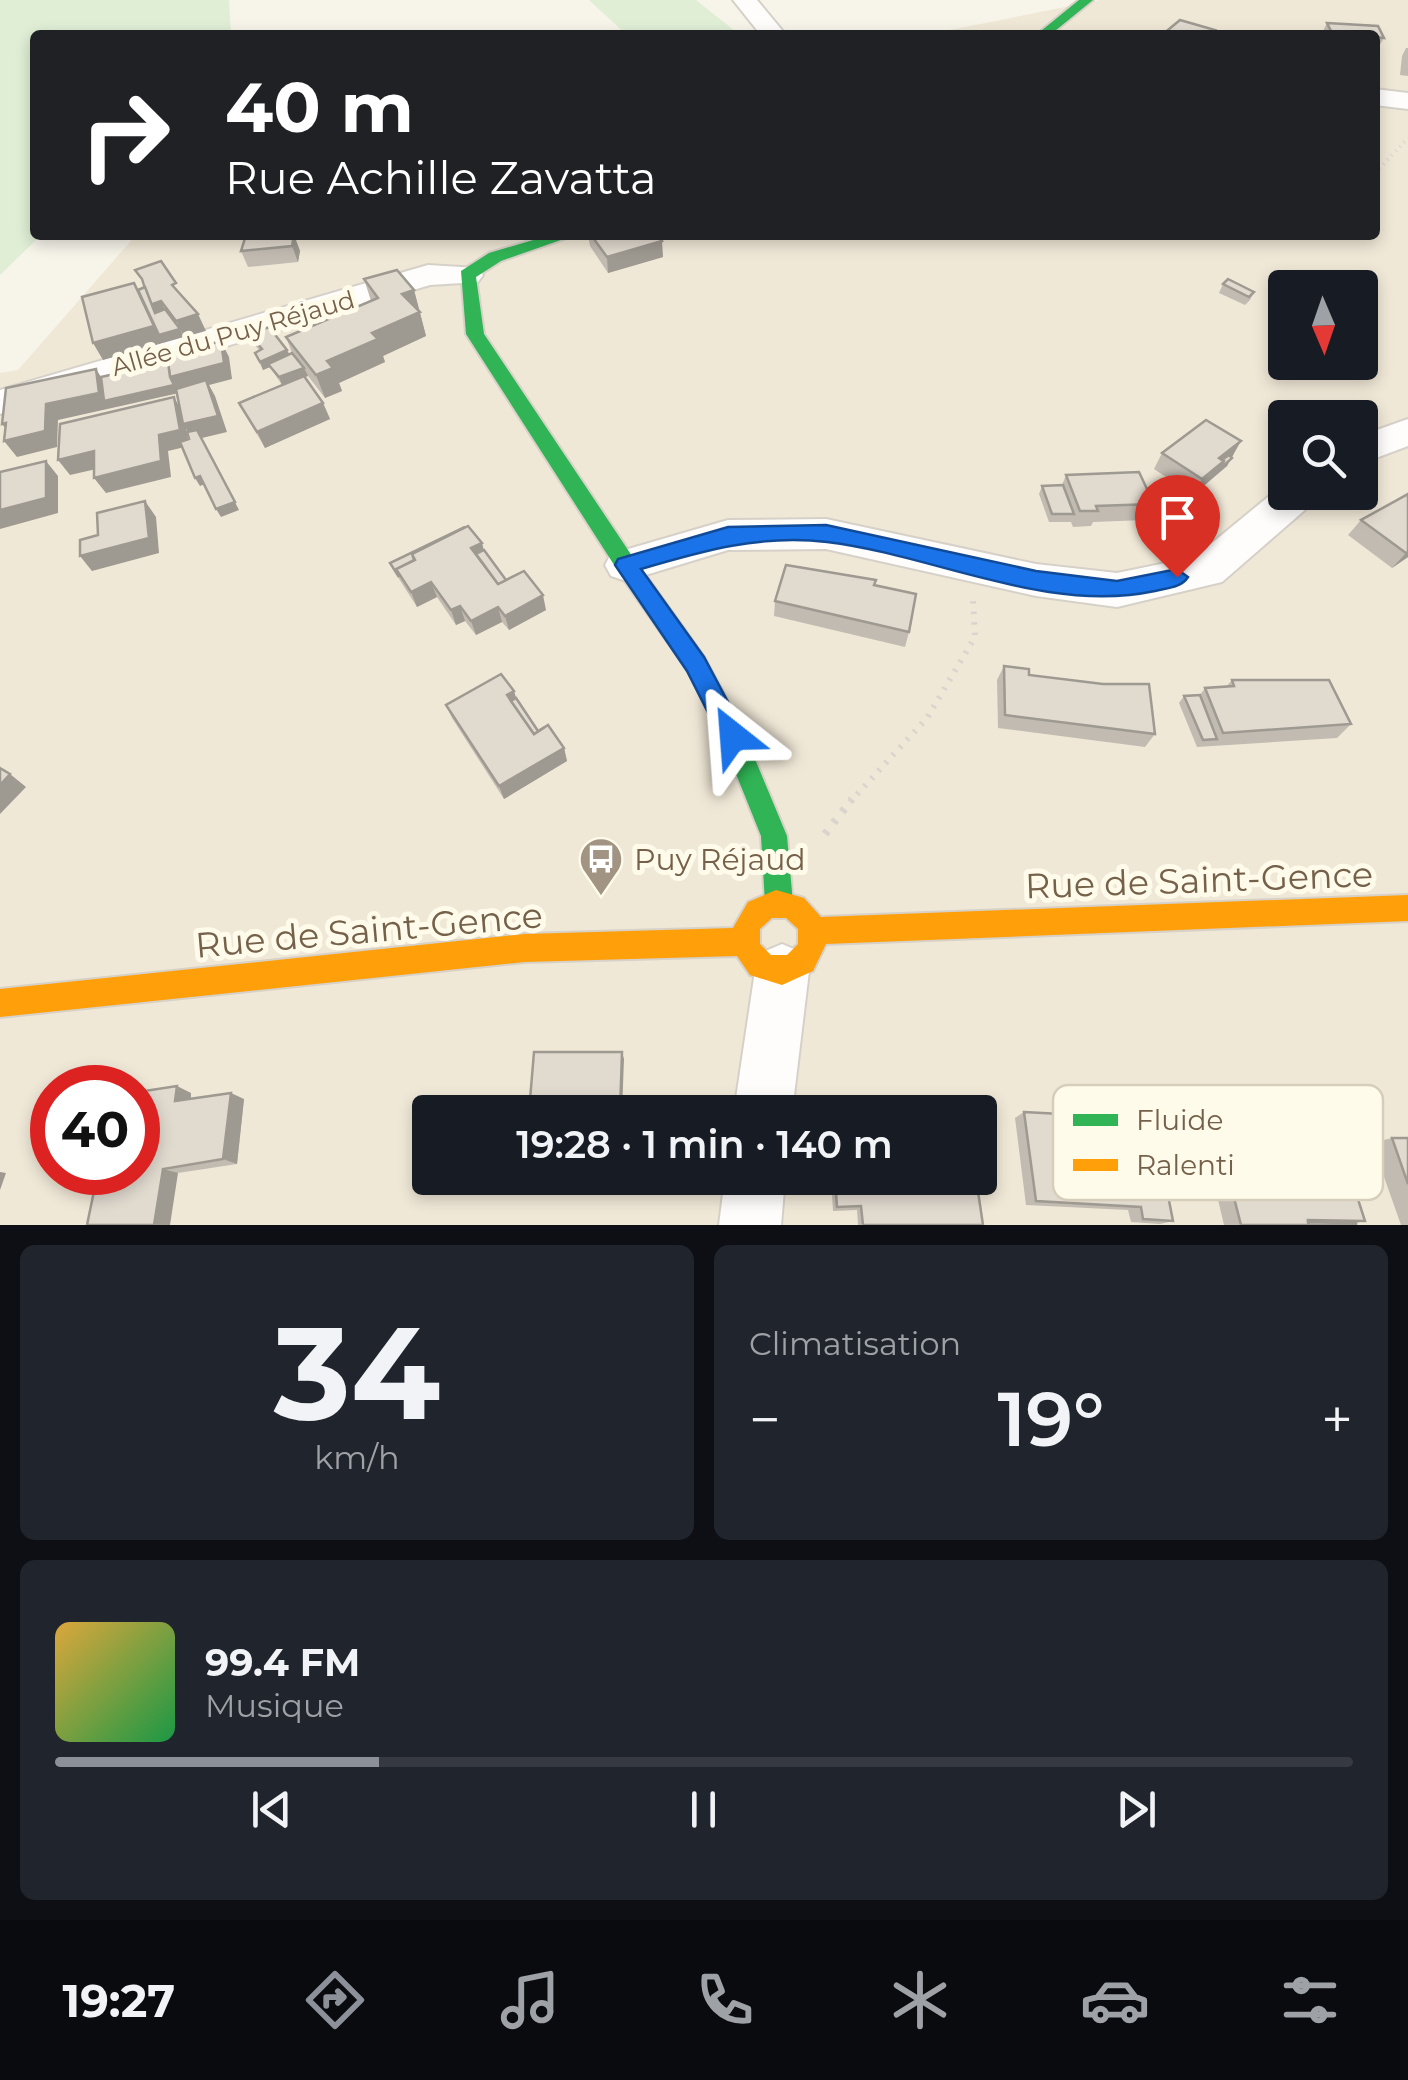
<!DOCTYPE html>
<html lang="fr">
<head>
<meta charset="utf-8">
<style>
  body { margin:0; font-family:Montserrat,sans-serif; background:#20242c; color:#f1f3f6; height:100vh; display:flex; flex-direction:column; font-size:38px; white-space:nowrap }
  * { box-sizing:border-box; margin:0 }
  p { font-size:32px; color:#9ea1a6 }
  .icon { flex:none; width:55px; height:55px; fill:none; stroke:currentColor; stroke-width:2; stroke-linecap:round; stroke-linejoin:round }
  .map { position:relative; height:1225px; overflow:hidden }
  .side { display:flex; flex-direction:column; gap:20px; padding:20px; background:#0d0f14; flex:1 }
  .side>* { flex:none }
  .hud { position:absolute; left:30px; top:30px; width:1350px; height:210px; border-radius:10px; box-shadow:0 5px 15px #0003; background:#202124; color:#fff; overflow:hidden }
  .needle { width:65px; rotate:178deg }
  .fabs { position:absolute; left:1268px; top:270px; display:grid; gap:20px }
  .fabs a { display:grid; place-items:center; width:110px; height:110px; border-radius:10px; background:#171b24; box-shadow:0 5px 15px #0003; font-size:50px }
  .speed { position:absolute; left:30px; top:1065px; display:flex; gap:20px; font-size:50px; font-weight:700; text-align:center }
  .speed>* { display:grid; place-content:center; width:130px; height:130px; border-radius:50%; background:#171b24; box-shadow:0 5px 15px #0003; line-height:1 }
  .speed .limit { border:15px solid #d22; background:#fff; color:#111 }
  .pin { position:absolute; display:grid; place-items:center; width:85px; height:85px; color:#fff; margin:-102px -42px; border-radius:50% 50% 50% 0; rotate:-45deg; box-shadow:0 0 10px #0007 }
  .pin .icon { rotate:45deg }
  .me { position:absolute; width:110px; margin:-55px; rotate:332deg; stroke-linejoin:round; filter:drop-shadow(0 0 8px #0008) }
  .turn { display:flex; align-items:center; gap:35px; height:210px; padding:0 30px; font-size:45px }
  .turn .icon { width:130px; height:130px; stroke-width:2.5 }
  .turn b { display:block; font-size:70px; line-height:85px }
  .big { font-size:75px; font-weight:600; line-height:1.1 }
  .side .tile { flex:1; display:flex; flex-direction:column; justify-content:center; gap:15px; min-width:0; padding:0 35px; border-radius:15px; background:#20242c }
  .side .dial { align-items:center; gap:0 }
  .dial b { font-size:130px; line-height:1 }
  .song { display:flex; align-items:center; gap:30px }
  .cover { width:120px; height:120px; border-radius:15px; background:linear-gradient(135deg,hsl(40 70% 55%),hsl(140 70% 35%)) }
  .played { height:10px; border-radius:5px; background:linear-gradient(90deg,#8c9099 25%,#363941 25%) }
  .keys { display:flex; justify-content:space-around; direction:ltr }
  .heat { display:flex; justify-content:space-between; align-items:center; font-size:55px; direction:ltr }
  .side .tiles { flex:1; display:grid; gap:20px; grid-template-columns:1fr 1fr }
  .tile:last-child { grid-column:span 2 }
  .trip { position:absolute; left:412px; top:1095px; width:585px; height:100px; border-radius:10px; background:#171b24; box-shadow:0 5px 15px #0003; font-weight:600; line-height:100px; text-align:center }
  .menu { display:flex; height:160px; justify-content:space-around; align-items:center; background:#090b0e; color:#9ea1a6 }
  .menu .icon { width:70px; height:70px }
  .menu .on { color:#8c9099 }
  .menu b { font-size:45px; color:#f1f3f6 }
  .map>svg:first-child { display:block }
  .residential { fill:#f0e8d7; fill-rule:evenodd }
  .green { fill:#dfeed5 }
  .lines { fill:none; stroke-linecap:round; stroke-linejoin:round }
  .street-casing { stroke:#d6d1c8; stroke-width:4 }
  .fast-casing { stroke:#d7d1c8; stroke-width:4 }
  .slow-casing { stroke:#d7d1c8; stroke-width:4 }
  .path-far2 { stroke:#dad4ce; stroke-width:4; stroke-dasharray:1 5; stroke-linecap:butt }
  .path-far1 { stroke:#dad4ce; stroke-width:6; stroke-dasharray:2.5 8; stroke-linecap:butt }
  .path { stroke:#dad4ce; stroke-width:8; stroke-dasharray:4 10; stroke-linecap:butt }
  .street { fill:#fefdfc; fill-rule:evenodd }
  .fast { fill:#30b455; fill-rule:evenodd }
  .slow { fill:#ff9f0a; fill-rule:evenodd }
  .wall { fill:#c2bbb2 }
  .shaded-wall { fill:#9e9991 }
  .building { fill:#e1dacf; stroke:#9e9991; stroke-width:2.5 }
  .route { fill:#1a73e8; stroke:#114b97; stroke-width:2.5 }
  .labels { text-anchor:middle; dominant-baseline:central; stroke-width:10; stroke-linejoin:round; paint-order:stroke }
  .far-street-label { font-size:25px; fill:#75614a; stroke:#fffbeb }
  .poi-label { font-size:30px; fill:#75614a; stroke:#fffbeb; text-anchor:start }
  .near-street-label { font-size:35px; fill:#75614a; stroke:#fffbeb }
  .key { fill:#fffbeb; stroke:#d6cdbb; stroke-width:2.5 }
  .key-label { font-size:28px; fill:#75614a }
</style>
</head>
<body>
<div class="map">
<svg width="1408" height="1225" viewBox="0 0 1408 1225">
  <rect width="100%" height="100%" fill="#f7f4ea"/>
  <path class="residential" d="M1100 0H1408V1225H0V373L18 370 136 235H1375V35H925ZM1285 288H1360V362H1285ZM1285 418H1360V492H1285ZM52 1088H138V1172H52ZM430 1112H980V1178H430Z"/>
  <g class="green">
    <polygon points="0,0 229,0 231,35 35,35 35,235 41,235 0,275"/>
    <polygon points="589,0 696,0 740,35 627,35"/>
  </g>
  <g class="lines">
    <g class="street-casing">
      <g id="street">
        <polygon points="733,0 757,0 786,35 761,35"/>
        <polygon points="1375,89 1408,93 1408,109 1375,105"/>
        <polygon points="428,265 478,268 483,275 478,282 430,285 0,414 0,390"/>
        <polygon points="1408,419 1408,446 1360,464 1360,436"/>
        <polygon points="1285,483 1285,492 1319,492 1314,502 1222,582 1117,607 1036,596 826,549 728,550 626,581 611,576 605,565 611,554 728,520 826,519 1036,564 1117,573 1195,557"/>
        <polygon points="782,944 801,952 809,971 792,1112 734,1112 755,971 763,952"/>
        <polygon points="725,1178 785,1178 781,1225 719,1225"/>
      </g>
    </g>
    <g class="fast-casing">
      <g id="fast">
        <polygon points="1079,0 1093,0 1050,35 1036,35"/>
        <polygon points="550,235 575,235 501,261 476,277 484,334 634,559 704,657 742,728 787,836 793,903 789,912 779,916 769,912 765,903 761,836 722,739 688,671 618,571 466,334 461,271 489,253"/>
      </g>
    </g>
    <g class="slow-casing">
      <path id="slow" d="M776 890 804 898 821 917 1408 895V921L826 944 813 971 782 985 750 975 737 956 525 962 0 1017V989L525 934 733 928 748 902ZM772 918H786L798 929V944L787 955H771L760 944V929Z"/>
    </g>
    <polyline class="path-far2" points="1375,173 1408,138"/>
    <polyline class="path-far1" points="850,802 927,718 975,637 973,599"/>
    <polyline class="path" points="825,834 852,799"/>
    <use href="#street" class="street"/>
    <use href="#fast" class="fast"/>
    <use href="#slow" class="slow"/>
  </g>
  <g class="wall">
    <polygon points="1327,23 1378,26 1384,38 1375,53 1375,35 1321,35"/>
    <polygon points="1406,48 1408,48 1408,76 1400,75 1402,56"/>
    <polygon points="294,235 300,251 298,262 248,267 241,251"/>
    <polygon points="588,235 658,235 663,257 608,273 590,246"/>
    <polygon points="364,279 414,290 426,336 383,356 385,362 339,383 342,391 325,398 308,376 305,377 323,403 330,419 265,448 239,403 282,385 270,367 263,370 255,353 260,351 253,343 250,335 287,350 289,354 292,353 286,337 371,301"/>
    <polygon points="1223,284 1254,292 1250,300 1245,305 1219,293"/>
    <polygon points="1285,299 1285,316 1276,312"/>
    <polygon points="1162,453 1231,457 1227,466 1193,495 1154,469"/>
    <polygon points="1066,475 1154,504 1145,520 1093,522 1091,526 1073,527 1071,522 1049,522 1039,494 1042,486 1062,485"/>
    <polygon points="1408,494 1408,557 1392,568 1348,535 1361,520"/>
    <polygon points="484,550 506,580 546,610 509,630 502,622 476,635 465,621 456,625 437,597 417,607 394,571 390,563"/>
    <polygon points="874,585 909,632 905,647 774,616 775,601"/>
    <polygon points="1004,666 1155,734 1145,747 998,728 997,680"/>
    <polygon points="1232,680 1351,724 1337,738 1197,747 1179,703 1184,696 1200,695 1205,688 1226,687"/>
    <polygon points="514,691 516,698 538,731 564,748 567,761 504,799 452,718 446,705"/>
    <polygon points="191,1093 191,1099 244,1099 237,1164 178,1173 87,1225"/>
    <polygon points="1024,1112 1173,1221 1160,1224 1131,1222 1128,1210 1026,1205 1015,1118"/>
    <polygon points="1291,1120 1365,1221 1356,1223 1356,1225 1224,1225 1205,1145 1219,1139 1266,1141 1274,1126"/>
    <polygon points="1392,1138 1408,1138 1408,1225 1401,1225 1372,1143"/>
    <polygon points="557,1178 633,1178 633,1190 560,1191 556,1187"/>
    <polygon points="831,1178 976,1178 983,1225 858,1225 857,1210 833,1211"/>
  </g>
  <g class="shaded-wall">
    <polygon points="294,235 300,251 298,262 292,246"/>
    <polygon points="662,241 663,257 608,273 607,257"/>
    <polygon points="414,290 426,336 383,356 385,362 339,383 342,391 325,398 316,375 327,361 372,333 402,294"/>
    <polygon points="161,301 169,318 159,322 150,305"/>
    <polygon points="198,314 206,331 184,337 176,321"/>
    <polygon points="154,326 160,335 180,329 184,337 103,360 93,343"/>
    <polygon points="221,341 229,357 232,379 209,385 215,396 227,432 202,438 239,510 221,517 216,509 192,440 186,429 189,446 168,451 171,477 106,493 94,478 159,435 174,397 183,413 179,393 58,420 57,447 17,457 4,441 14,439 2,424 46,404 96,369 106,385 170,377"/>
    <polygon points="287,350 291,358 268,364 270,367 263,370 260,362"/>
    <polygon points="304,368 308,376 282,385 279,377"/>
    <polygon points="323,403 330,419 265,448 257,432"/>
    <polygon points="1241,441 1227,466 1193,495 1202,479 1219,458"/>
    <polygon points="94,451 105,467 70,475 58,460"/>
    <polygon points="46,461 58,476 58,513 0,529 0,510"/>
    <polygon points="200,476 205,484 200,486 195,478"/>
    <polygon points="145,501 156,517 159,553 92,571 80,556"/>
    <polygon points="482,543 486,558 478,562 471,548"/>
    <polygon points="1408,552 1408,557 1392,568 1406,553"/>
    <polygon points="431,582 437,597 417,607 411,592"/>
    <polygon points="543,595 546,610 509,630 505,616"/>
    <polygon points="460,606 465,621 456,625 451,610"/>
    <polygon points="498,607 502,622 476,635 471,621"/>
    <polygon points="514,691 518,705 513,708 507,695"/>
    <polygon points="564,748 567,761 504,799 499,786"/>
    <polygon points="10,774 26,787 0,814 0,785"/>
    <polygon points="622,1052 624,1059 622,1112 620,1112"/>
    <polygon points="177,1086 191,1093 190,1107 175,1101"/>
    <polygon points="231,1093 244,1099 237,1164 223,1159"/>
    <polygon points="163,1169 178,1173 170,1225 154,1225"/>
    <polygon points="0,1172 6,1173 0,1190"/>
  </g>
  <g class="building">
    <polygon points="1180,20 1215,30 1209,35 1162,35"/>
    <polygon points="1327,23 1378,26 1384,38 1375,37 1375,35 1333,35"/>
    <polygon points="246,235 281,235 281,236 294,235 292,246 241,251"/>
    <polygon points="591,235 658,235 662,241 607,257"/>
    <polygon points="161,261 176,283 172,285 198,314 176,321 161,301 150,305 142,279 135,270"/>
    <polygon points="397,270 414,290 402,294 420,312 372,333 378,339 327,361 333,368 316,375 286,337 378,298 364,279"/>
    <polygon points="1228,279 1254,292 1249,297 1223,284"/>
    <polygon points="134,283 154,326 93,343 82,297"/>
    <polygon points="145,287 155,313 165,309 180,329 159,335 138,290"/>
    <polygon points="269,327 287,350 260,362 255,353 262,349 250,335"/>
    <polygon points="221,341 224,363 170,377 167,356"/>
    <polygon points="292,353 304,368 279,377 268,364"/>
    <polygon points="168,362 170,377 174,385 104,401 101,377"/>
    <polygon points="96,369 99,393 46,404 45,431 4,441 6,423 2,424 6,388"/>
    <polygon points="304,376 323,403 257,432 239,403"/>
    <polygon points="206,380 218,416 183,424 176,389"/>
    <polygon points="174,397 180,430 159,435 161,461 94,478 94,451 58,460 60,424"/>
    <polygon points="1206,420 1241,441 1219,458 1224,461 1202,479 1162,453"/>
    <polygon points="197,430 235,502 216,509 200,476 195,478 180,442 189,439 187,432"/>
    <polygon points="1229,455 1232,458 1220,469 1224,461 1222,460"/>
    <polygon points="46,461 46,498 0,510 0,472"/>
    <polygon points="1139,472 1154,504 1096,506 1098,511 1080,511 1066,475"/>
    <polygon points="1063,485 1074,514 1052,514 1042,486"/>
    <polygon points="1408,494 1408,552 1406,553 1361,520"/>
    <polygon points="145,501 149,538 80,556 80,540 98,535 97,513"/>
    <polygon points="468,526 482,543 471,548 498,584 524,571 543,595 505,616 498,607 471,621 460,606 451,610 431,582 411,592 396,569 415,560 412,554"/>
    <polygon points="465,527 412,554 414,560 396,569 399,577 390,563"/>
    <polygon points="484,550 506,580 498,584 476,554"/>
    <polygon points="786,565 876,580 874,585 916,594 909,632 775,601"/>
    <polygon points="1004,666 1029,669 1029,675 1103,684 1149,684 1155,734 1005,715"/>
    <polygon points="501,674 514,691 507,695 534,734 548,725 564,748 499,786 446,705"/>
    <polygon points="1232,680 1329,680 1351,724 1223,733 1205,688 1234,686"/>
    <polygon points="1200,695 1217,739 1203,740 1184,696"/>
    <polygon points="516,698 538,731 545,727 534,734 511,701"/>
    <polygon points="0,768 10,774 0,785"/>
    <polygon points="534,1052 622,1052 620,1112 529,1112"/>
    <polygon points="177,1086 175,1101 231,1093 223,1159 163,1169 154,1225 87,1225 98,1172 138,1172 138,1092"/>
    <polygon points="1024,1112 1153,1119 1173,1221 1143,1219 1141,1207 1036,1201"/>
    <polygon points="1291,1120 1319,1121 1338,1137 1365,1221 1308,1220 1309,1225 1241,1225 1219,1139 1284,1142 1282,1136"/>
    <polygon points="1392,1138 1408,1138 1408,1184"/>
    <polygon points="557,1178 631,1178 631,1186 556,1187"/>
    <polygon points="835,1178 976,1178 983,1225 863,1225 861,1206 837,1207"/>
    <polygon points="1308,1222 1356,1223 1356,1225 1309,1225"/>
  </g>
  <path class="route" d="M826 525 1036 571 1117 581 1177 569 1188 577C1181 588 1167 588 1155 591 1045 614 935 555 827 542 761 534 702 551 641 569L704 657 746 736 742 744 733 747 724 744 687 671 615 565 618 559 728 527Z"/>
  <defs>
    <g id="bus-pin" transform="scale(2.25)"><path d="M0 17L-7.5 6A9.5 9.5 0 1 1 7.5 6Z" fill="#a29482" stroke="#fffbeb"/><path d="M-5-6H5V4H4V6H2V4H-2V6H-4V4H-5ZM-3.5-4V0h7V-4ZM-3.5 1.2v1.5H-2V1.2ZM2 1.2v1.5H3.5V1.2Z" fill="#fff"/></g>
  </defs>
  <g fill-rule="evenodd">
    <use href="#bus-pin" x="601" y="859"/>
  </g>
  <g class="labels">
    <g class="far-street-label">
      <text transform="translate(233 333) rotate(-16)">Allée du Puy Réjaud</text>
    </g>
    <g class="poi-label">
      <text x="634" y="859">Puy Réjaud</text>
    </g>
    <g class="near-street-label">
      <text transform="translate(1199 880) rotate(-2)">Rue de Saint-Gence</text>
      <text transform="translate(369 930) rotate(-5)">Rue de Saint-Gence</text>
    </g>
  </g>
  <rect x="1053" y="1085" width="330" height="115" rx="15" class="key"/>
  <rect x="1073" y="1114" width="45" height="12" fill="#30b455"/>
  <rect x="1073" y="1159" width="45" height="12" fill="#ff9f0a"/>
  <g class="key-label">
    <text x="1136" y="1130">Fluide</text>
    <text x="1136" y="1175">Ralenti</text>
  </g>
</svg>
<div class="fabs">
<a><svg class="needle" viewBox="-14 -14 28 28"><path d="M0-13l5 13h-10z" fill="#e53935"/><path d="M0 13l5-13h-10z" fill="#9ea1a6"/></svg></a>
<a><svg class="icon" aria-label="search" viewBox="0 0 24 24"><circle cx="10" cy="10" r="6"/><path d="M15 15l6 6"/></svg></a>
</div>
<div class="speed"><div class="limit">40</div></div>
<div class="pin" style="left:1177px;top:577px;background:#d93025"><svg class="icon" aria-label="arrive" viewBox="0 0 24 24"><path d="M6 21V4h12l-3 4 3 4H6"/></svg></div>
<svg class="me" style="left:733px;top:736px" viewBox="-20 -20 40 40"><path d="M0-17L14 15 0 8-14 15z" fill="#1a73e8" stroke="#fff" stroke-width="4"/></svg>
<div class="trip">19:28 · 1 min · 140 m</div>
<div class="hud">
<div class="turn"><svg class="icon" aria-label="right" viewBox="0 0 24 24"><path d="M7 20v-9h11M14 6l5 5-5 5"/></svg><div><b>40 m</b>Rue Achille Zavatta</div></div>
</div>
</div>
<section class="side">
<div class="tiles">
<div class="tile dial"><b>34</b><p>km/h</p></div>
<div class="tile"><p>Climatisation</p>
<div class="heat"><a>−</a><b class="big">19°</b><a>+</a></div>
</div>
<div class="tile">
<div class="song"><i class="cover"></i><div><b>99.4 FM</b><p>Musique</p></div></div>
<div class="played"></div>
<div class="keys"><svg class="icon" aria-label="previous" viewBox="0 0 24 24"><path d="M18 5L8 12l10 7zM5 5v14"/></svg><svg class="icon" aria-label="pause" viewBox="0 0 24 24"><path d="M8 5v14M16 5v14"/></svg><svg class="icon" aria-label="next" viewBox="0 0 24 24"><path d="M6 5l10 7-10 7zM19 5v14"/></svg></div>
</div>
</div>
</section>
<nav class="menu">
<b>19:27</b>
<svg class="icon on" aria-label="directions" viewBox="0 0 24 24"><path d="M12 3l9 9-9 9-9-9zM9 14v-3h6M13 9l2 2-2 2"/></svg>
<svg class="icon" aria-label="music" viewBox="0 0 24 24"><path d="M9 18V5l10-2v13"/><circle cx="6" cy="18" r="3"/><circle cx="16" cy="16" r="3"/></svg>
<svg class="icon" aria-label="phone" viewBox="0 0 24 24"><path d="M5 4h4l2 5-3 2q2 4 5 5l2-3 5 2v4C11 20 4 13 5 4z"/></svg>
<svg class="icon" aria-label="climate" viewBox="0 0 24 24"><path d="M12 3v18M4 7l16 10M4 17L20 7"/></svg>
<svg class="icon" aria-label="car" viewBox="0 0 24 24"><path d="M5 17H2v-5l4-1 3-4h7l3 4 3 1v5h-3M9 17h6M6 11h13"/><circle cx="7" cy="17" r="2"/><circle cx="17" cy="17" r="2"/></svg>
<svg class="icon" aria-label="filters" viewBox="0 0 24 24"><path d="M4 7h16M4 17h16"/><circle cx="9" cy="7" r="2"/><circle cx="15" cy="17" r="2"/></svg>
</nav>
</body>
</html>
